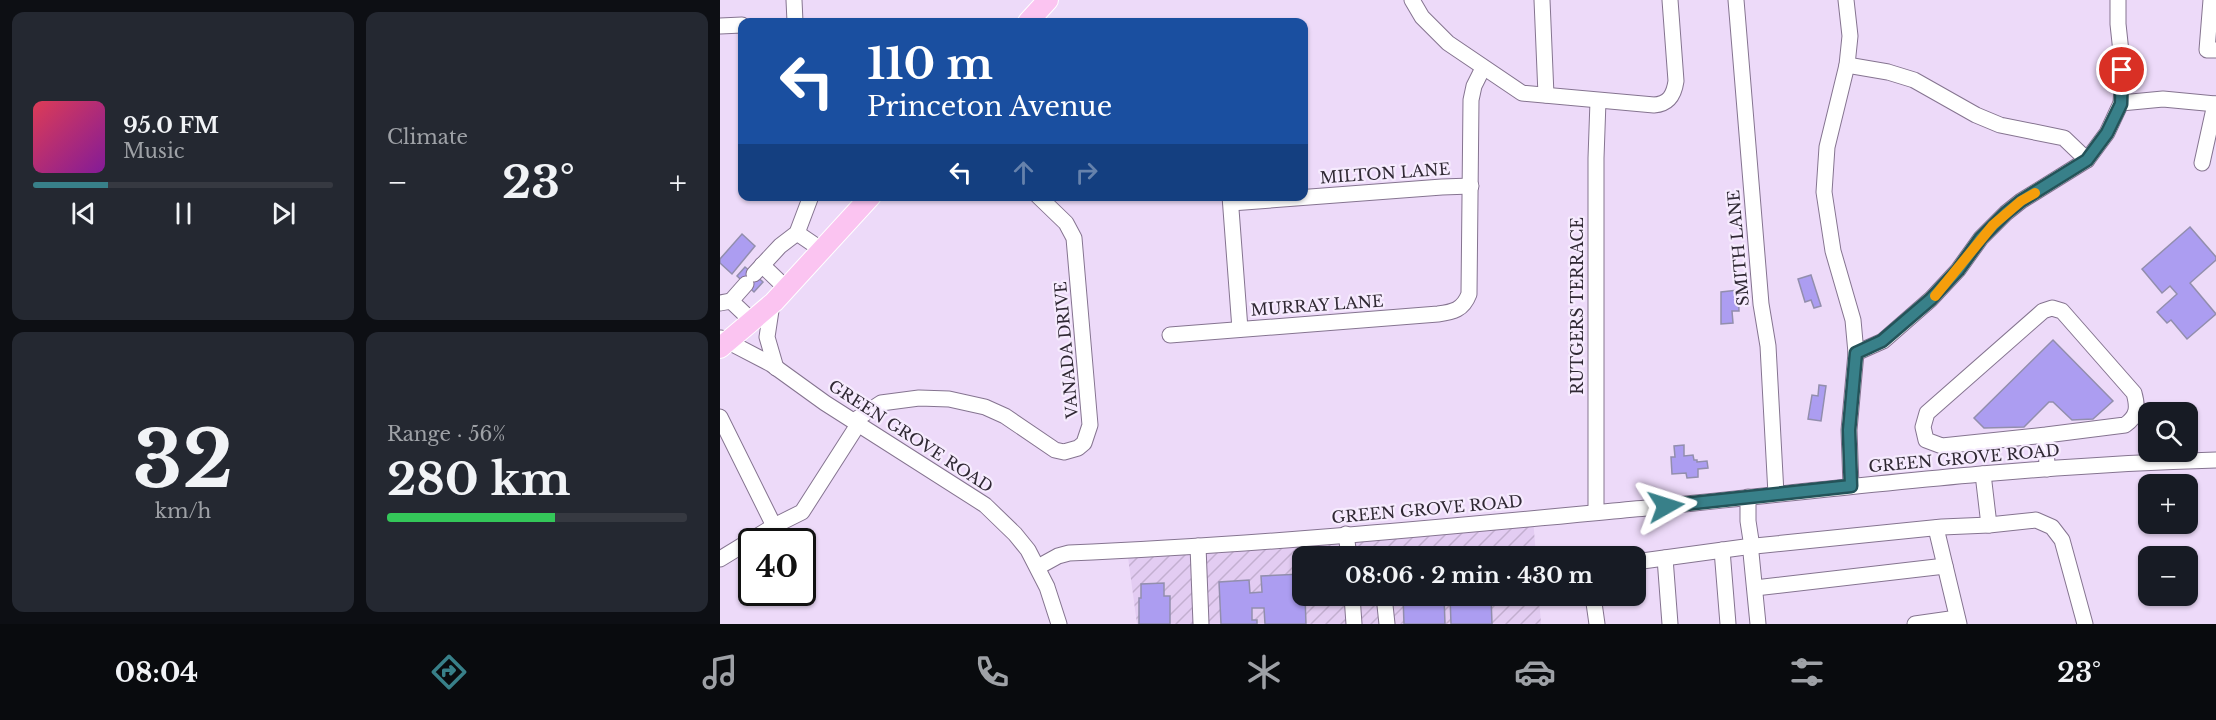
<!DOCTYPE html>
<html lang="en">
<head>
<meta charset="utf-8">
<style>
  body { margin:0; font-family:"Libre Baskerville",serif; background:#242831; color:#f1f3f6; height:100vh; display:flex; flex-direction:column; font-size:22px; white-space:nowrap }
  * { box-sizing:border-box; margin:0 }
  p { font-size:20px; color:#9ea1a6 }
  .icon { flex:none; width:33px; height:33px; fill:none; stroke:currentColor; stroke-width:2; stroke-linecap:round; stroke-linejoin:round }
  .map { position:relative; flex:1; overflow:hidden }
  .details { display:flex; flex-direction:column; gap:12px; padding:12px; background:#0d0f14; width:720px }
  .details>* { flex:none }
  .hud { position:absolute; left:18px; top:18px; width:570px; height:183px; border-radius:12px; box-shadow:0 2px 4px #0004; background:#1a4fa0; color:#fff; overflow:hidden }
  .controls { position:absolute; left:1418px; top:402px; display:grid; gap:12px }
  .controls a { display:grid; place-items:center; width:60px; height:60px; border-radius:12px; background:#171b24; box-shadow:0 2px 4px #0004; font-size:30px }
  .speed { position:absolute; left:18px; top:528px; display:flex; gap:12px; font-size:30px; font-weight:700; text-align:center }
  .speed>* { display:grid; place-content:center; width:78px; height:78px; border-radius:50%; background:#171b24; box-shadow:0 2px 4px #0004; line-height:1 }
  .speed .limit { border:3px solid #111; border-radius:9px; background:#fff; color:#111 }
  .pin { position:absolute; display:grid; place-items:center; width:51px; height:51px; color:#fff; margin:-26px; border:3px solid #fff; border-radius:50%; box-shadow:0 2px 6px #0007 }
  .me { position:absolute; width:66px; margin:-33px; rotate:84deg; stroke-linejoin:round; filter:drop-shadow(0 0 4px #0008) }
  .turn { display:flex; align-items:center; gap:21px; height:126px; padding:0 30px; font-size:27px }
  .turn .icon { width:78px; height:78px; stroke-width:2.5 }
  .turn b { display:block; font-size:42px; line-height:51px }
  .lanes { display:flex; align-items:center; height:57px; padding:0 30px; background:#0003; justify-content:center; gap:30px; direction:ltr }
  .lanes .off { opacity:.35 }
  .big { font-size:45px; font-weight:700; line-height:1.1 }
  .details .card { flex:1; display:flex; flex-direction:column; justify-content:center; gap:9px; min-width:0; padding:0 21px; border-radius:12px; background:#242831 }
  .details .dial { align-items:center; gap:0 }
  .dial b { font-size:78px; line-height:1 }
  .song { display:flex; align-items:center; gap:18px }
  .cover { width:72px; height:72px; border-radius:9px; background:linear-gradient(135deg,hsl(350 70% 55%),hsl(290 70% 35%)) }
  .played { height:6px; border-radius:3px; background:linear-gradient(90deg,#388089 25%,#363941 25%) }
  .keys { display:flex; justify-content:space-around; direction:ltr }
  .heat { display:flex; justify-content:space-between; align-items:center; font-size:33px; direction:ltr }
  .charge { height:9px; border-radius:4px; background:linear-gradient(90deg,#34c759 56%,#363941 0) }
  .details .tiles { flex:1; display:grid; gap:12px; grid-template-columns:repeat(2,1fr) }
  .trip { position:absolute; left:572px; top:546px; width:354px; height:60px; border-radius:12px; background:#171b24; box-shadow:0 2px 4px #0004; font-weight:700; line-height:60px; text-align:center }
  .dock { display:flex; height:96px; justify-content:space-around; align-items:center; background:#090b0e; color:#9ea1a6 }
  .dock .icon { width:42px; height:42px }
  .dock .current { color:#388089 }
  .dock b { font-size:27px; color:#f1f3f6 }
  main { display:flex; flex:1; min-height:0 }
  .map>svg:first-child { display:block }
  .industrial { fill:url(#industrial-furrows) }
  .building { fill:#ac9df1; stroke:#928ead; stroke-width:1.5 }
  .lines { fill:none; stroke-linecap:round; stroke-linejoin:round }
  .minor-casing { stroke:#857490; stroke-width:17 }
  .major-casing { stroke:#fff; stroke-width:22 }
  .minor { stroke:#fff; stroke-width:15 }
  .major { stroke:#fbc4f1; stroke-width:20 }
  .route-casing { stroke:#245359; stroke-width:15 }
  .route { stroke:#388089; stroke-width:10 }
  .slow { stroke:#f59e0b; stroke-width:10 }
  .labels { text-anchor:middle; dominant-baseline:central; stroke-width:4.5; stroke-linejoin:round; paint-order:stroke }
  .street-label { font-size:16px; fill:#302934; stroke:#f6ebfe }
</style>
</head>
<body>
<main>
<section class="details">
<div class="tiles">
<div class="card">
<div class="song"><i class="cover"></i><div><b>95.0 FM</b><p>Music</p></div></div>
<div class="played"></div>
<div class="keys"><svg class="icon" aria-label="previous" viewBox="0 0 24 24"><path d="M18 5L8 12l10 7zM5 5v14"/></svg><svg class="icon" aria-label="pause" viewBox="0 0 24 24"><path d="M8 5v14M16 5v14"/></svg><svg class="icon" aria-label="next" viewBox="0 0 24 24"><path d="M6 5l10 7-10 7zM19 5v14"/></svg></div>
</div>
<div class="card"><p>Climate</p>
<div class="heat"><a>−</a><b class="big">23°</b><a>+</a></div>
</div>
<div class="card dial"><b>32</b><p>km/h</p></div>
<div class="card"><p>Range · 56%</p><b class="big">280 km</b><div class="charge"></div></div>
</div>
</section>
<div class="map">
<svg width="1496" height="624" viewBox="0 0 1496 624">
  <defs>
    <pattern id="industrial-furrows" width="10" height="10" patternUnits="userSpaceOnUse" patternTransform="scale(1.5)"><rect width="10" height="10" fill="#e3ccf2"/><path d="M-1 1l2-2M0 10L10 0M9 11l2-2" fill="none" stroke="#c3afd0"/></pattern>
  </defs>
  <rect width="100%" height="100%" fill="#eddaf9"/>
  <polygon class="industrial" points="813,518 816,556 582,556 582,596 819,596 821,624 417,624 407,550"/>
  <g class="building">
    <polygon points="1470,227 1496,257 1496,260 1470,283 1496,314 1467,339 1451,320 1447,323 1437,312 1457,294 1450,286 1442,293 1422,269"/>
    <polygon points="22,234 35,246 12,274 0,263 0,259"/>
    <polygon points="25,267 43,282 34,292 17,276"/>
    <polygon points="1091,275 1101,306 1094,308 1091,300 1085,302 1078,279"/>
    <polygon points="1018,290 1019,311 1012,311 1013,323 1001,324 1001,292"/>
    <polygon points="1333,340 1393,401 1373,419 1352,420 1333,402 1329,402 1304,427 1264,428 1254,418"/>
    <polygon points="1099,385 1106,386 1101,421 1088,419 1092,395 1098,396"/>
    <polygon points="964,445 964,456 973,455 974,460 977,460 977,462 987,461 988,468 978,469 978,477 967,478 966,473 952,474 951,457 955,457 954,446"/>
    <polygon points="582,574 582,596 585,596 586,624 545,624 544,608 532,608 532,620 537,620 537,624 501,624 499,582 529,580 530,593 542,592 541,576"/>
    <polygon points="444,583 444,596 450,596 450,624 419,624 419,598 421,598 421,584"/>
    <polygon points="683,596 724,596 725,624 684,624"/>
    <polygon points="730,596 771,596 772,624 731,624"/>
  </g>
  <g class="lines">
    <g class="minor-casing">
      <g id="minor">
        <polyline points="74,0 75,22"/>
        <path d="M692 0 702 17 728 43 802 93 934 105C949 104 954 95 956 81L950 0"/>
        <polyline points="822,0 826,95"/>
        <polyline points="1016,0 1041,304 1048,346 1056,494"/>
        <polyline points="1126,0 1130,36 1127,65 1107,147 1104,192 1113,251 1133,320 1136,353 1129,430 1131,486"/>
        <polyline points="1491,0 1487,50 1496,50"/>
        <polyline points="0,26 22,25"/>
        <polyline points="1127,65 1168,72 1194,80 1256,115 1280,125 1344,138 1367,160"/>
        <polyline points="1401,103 1443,99 1496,104"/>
        <polyline points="1482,163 1495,104"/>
        <polyline points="510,196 520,329"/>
        <polyline points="511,203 722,187 751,186"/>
        <polyline points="77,233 102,250"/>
        <polyline points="42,265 67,289"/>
        <polyline points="34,274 60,246 77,233 91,196"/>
        <polyline points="11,301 26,284"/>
        <polyline points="0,303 11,301 32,321"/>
        <polyline points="52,304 47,337 56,368"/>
        <path d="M450 335 718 314C733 312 743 310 749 294L751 100 754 86 763 68"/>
        <polyline points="1,338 51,364 105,403 265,505 295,534 308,550 327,587 339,624"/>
        <polyline points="1136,353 1163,341 1211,299 1238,270 1261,238 1286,213 1301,201 1367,160 1387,133 1401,103 1403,71 1398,24 1398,0"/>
        <polyline points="0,417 54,526"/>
        <polyline points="135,420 161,403 199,398 229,399 265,407 285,416 335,450 344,452 358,448 364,443 370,425 354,238 346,223 318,196"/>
        <path d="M1326 435 1222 446 1206 440 1203 427 1207 413 1323 311 1332 308 1342 311 1414 393C1418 407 1418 416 1405 425L1326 435 1327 469"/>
        <polyline points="1263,474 1269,525"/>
        <polyline points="1028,497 1028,521 1032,547 1031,553 1038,624"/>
        <polyline points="876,512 876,158 878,101"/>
        <polyline points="1216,528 1239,624"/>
        <polyline points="626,534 629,556"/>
        <polyline points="478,546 481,624"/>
        <polyline points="1002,550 1008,624"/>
        <polyline points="945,558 950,624"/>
        <polyline points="0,559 54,526 82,512 139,423"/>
        <polyline points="915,562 1025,547 1222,527 1269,525 1316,520 1332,527 1342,540 1365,624"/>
        <path d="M318 567 338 556 349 553C542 545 734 526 926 508 1116 489 1305 465 1496 460"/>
        <polyline points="1035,588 1225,566"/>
        <polyline points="632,596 634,624"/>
        <polyline points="664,596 667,624"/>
        <polyline points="873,596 877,624"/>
        <polyline points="1195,624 1237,618"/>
      </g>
    </g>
    <g class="major-casing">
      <g id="major">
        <polyline points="308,22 328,0"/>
        <polyline points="0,348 54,302 151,196"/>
      </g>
    </g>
    <use href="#minor" class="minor"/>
    <use href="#major" class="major"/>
  </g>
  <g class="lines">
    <g class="route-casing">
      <polyline id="route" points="946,506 1131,486 1129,430 1136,353 1162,341 1211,299 1238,270 1261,238 1286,213 1301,201 1367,160 1387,133 1401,104 1402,70"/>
    </g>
    <use href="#route" class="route"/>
    <polyline class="slow" points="1215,296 1273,225 1301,201 1315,193"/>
  </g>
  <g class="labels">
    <g class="street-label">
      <text transform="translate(665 173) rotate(-4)">MILTON LANE</text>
      <text transform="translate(1018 248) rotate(-95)">SMITH LANE</text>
      <text transform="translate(597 305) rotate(-4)">MURRAY LANE</text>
      <text transform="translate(857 306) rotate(-90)">RUTGERS TERRACE</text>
      <text transform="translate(346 350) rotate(-95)">VANADA DRIVE</text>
      <text transform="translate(191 436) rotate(33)">GREEN GROVE ROAD</text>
      <text transform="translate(1244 458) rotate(-5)">GREEN GROVE ROAD</text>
      <text transform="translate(707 509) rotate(-5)">GREEN GROVE ROAD</text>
    </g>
  </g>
</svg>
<div class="controls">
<a><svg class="icon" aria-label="search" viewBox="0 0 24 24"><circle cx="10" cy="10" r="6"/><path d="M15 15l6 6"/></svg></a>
<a>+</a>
<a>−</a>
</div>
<div class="speed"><div class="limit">40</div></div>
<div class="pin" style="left:1402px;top:70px;background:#d93025"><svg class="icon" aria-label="arrive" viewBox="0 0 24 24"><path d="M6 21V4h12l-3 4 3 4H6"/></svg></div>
<svg class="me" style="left:946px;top:506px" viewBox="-20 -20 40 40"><path d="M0-17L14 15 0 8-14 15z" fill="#388089" stroke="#fff" stroke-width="4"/></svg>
<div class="trip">08:06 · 2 min · 430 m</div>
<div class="hud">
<div class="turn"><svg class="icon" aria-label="left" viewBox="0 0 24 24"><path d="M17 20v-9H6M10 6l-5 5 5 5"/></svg><div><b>110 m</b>Princeton Avenue</div></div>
<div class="lanes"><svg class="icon" aria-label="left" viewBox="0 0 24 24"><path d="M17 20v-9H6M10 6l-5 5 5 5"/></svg><svg class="icon off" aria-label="ahead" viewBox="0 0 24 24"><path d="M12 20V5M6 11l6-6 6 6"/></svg><svg class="icon off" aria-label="right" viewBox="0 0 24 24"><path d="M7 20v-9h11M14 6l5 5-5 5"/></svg></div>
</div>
</div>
</main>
<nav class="dock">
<b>08:04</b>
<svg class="icon current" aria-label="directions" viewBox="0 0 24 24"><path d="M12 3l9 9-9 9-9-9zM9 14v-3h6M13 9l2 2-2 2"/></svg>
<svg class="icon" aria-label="music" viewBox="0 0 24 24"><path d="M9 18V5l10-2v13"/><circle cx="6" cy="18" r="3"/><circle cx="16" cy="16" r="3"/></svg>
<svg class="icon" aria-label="phone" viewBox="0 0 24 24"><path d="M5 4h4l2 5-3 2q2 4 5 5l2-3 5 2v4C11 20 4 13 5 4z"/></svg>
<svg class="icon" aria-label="climate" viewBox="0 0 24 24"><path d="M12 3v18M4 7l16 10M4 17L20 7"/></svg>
<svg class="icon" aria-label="car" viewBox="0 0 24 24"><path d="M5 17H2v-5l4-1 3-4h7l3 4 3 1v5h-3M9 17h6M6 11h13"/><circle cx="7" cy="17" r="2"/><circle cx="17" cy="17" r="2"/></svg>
<svg class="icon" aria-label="filters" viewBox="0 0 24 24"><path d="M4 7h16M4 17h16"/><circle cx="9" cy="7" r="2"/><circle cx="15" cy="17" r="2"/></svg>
<b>23°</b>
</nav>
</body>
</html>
